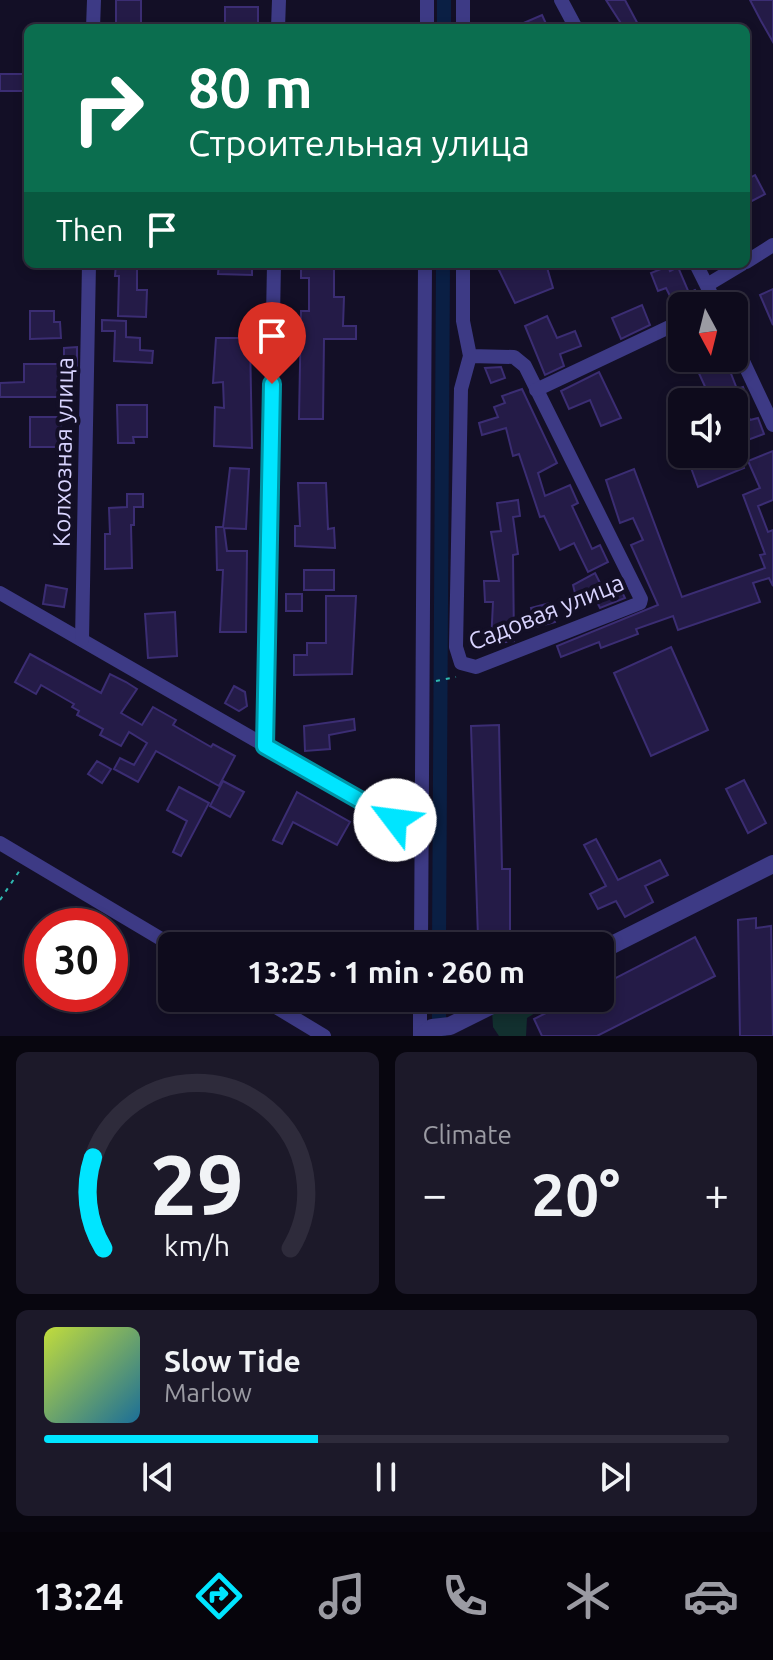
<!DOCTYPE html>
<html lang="en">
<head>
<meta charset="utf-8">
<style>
  body { margin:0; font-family:Ubuntu,sans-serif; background:#1c1929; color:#f1f3f6; height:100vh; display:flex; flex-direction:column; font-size:30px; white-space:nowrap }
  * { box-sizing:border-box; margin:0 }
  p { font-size:26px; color:#9b9ba3 }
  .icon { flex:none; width:44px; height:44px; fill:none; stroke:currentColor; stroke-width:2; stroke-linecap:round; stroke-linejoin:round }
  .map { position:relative; height:1036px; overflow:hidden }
  .drawer { display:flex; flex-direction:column; gap:16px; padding:16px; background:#08060f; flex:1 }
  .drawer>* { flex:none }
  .guide { position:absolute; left:24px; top:24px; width:726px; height:244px; border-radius:12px; box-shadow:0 4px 12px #0003,0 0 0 2px #2e2b3b; background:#0b6e4f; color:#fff; overflow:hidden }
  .needle { width:52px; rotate:173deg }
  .fabs { position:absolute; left:668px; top:292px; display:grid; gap:16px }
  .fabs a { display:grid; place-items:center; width:80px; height:80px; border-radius:12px; background:#0e0b1c; box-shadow:0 4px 12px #0003,0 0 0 2px #2e2b3b; font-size:40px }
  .speed { position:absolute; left:24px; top:908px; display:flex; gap:16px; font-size:40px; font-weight:700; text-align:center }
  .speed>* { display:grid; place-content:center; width:104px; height:104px; border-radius:50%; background:#0e0b1c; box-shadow:0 4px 12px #0003,0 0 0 2px #2e2b3b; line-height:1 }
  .speed .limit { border:12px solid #d22; background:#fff; color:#111 }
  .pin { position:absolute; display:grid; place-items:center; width:68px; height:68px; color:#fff; margin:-82px -34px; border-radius:50% 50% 50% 0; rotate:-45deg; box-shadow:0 0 8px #0007 }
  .pin .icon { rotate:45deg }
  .me { position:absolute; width:88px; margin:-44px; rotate:300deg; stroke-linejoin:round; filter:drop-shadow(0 0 6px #0008) }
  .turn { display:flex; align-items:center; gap:28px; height:168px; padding:0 32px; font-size:36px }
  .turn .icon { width:104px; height:104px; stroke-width:2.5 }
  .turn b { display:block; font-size:56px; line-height:68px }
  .then { display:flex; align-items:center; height:76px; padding:0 32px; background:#0003; gap:16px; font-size:30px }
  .big { font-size:60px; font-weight:700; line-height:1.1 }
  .drawer .widget { flex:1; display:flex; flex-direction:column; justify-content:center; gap:12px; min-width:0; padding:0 28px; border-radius:12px; background:#1c1929 }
  .drawer .dial { align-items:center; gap:0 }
  .dial svg { height:208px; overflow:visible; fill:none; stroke:#2e2b3b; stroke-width:7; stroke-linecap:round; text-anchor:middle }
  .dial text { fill:#f1f3f6; stroke:none }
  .song { display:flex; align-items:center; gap:24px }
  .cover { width:96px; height:96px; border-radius:12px; background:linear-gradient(135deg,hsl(70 70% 55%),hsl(200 70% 35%)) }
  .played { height:8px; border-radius:4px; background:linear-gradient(90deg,#00e5ff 40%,#2e2b3b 40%) }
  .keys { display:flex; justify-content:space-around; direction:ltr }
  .heat { display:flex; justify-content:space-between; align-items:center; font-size:44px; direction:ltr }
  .drawer .tiles { flex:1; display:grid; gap:16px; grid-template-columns:1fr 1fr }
  .widget:last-child { grid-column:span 2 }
  .trip { position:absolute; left:158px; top:932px; width:456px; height:80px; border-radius:12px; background:#0e0b1c; box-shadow:0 4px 12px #0003,0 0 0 2px #2e2b3b; font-weight:700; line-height:80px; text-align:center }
  .dock { display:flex; height:128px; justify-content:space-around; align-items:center; background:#06040b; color:#9b9ba3 }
  .dock .icon { width:56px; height:56px }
  .dock .selected { color:#00e5ff }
  .dock b { font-size:36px; color:#f1f3f6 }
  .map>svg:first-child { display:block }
  .green { fill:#12302f }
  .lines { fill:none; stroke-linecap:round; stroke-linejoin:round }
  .canal { stroke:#0a1f44; stroke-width:14 }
  .building { fill:#241b47; stroke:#3b2d73; stroke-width:2 }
  .path { stroke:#2fb8b0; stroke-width:2; stroke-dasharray:4 6; stroke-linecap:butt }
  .minor { stroke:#3d3a85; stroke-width:14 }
  .tertiary { stroke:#3d3a85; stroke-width:18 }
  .route-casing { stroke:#0095a6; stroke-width:20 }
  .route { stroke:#00e5ff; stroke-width:14 }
  .labels { text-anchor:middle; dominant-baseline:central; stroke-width:8; stroke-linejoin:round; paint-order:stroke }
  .street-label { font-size:24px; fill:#d9d4ff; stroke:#130f26 }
</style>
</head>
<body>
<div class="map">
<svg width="773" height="1036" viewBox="0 0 773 1036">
  <rect width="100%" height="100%" fill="#130f26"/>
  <polygon class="green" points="508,998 560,998 527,1018 526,1036 499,1036 493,1027 492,1011"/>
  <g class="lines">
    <g class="canal">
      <polyline points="444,28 444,0"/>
      <polyline points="439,946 443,264"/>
      <polyline points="439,1036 439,998"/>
    </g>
  </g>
  <g class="building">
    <rect x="116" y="0" width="25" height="28"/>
    <polygon points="606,0 625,0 640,28 624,28"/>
    <polygon points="750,0 773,0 773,42 761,21"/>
    <rect x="225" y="7" width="33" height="21"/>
    <polygon points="542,15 548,28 512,28"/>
    <rect x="0" y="74" width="24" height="17"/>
    <polygon points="755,175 765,194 746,204 746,180"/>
    <polygon points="116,264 137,264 137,290 147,290 146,317 118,316 119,276 115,276"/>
    <polygon points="219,264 252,264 252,275 218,274"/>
    <polygon points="301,264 334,264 334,297 344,297 343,326 356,326 356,339 324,339 323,419 299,419 301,311 309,311 309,278 301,278"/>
    <polygon points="496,264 546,264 553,288 515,303"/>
    <polygon points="668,266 670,271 678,267 689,293 695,290 703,306 675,306 666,288 658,291 651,273"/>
    <polygon points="773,289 773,325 760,295"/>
    <polygon points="642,305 650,325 621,339 612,318"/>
    <polygon points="30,311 54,311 54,322 60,322 61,338 30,339"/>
    <polygon points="547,316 557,338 575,331 581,346 560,354 564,366 545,375 525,326"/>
    <polygon points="102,320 126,321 126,337 140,338 140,350 153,351 152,363 114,361 115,331 102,331"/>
    <polygon points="216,338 250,338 252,448 214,446 215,407 224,408 223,382 213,383"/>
    <polygon points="77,347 77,366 64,367 64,348"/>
    <polygon points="692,358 725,358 737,389 743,387 748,400 742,402 750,420 758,418 764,434 734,445 734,402 712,402"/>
    <polygon points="24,364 63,364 63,397 0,397 0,383 24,382"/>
    <polygon points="501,367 505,378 491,383 485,368"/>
    <polygon points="599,372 621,418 601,426 590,400 569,409 561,391"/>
    <polygon points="522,389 557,463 538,473 545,496 570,485 578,503 572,506 592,549 600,545 608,562 588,572 574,543 560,550 544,516 540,517 519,454 513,456 506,428 482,435 479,423 498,417 494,407 505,403 502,396"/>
    <polygon points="117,405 147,405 147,437 133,437 134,443 118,443"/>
    <polygon points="30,417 61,417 61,429 67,429 68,447 30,447"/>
    <polygon points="773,451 773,500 758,506 768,532 773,530 773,586 769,578 753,583 760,602 678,630 673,616 636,629 638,634 601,648 599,642 561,657 557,646 658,605 631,545 643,540 633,518 620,523 606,480 634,469 682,597 765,568 760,555 765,554 743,495 760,488 748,461"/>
    <polygon points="724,454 738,454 744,468 698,487 690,465"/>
    <polygon points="230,468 249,469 246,529 224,528 227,551 247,551 246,632 220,632 223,570 217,570 216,527 223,527"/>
    <polygon points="298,483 326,483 328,529 334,528 335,548 295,546 295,526 300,526"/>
    <polygon points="127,494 143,494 143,507 134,507 134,525 131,525 132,568 105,569 105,534 110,534 109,508 127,507"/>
    <polygon points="518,500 520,516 513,517 518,554 513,555 514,641 491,644 493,602 485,602 484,581 499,581 491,532 501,531 497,503"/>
    <rect x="304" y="570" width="30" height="20"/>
    <polygon points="595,573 603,589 617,582 625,598 600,608 594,596 577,601 573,585"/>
    <polygon points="46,585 67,589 64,607 43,604"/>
    <rect x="286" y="594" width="16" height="17"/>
    <polygon points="326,596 356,596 352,674 294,675 294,655 307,655 307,643 326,643"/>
    <polygon points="550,603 555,622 536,627 531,608"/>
    <polygon points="175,612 177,656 148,658 145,614"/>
    <polygon points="671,647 708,730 651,756 614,673"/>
    <polygon points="30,654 101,693 110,674 126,682 137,689 121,713 142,725 153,707 176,720 173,725 211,747 213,744 235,756 219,786 156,751 138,782 114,769 120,758 134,765 147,743 129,732 121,746 100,735 103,729 77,715 79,711 72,707 74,704 41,685 36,694 15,682"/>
    <polygon points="234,686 245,692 247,706 239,711 225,703"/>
    <polygon points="354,719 355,730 329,735 330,749 305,751 304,726"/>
    <polygon points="499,725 502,869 510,869 510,937 478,937 471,726"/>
    <polygon points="97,761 111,769 102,783 88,774"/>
    <polygon points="744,780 766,823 748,833 726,789"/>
    <polygon points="223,781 244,792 230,817 210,806"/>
    <polygon points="179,787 209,803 181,856 173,852 187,821 167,810"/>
    <polygon points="297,792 350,822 337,845 293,822 282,844 273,840"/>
    <polygon points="596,839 618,880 660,860 668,875 645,886 653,902 625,917 616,901 598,909 590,894 606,886 584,845"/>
    <polygon points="756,918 756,928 771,926 773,1036 740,1036 738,920"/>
    <polygon points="695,937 715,976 597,1036 542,1036 534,1019 576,998 600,998 600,986"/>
  </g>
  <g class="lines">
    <g class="path">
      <polyline points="436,681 456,677"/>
      <polyline points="0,900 20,870"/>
    </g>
    <g class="minor">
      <polyline points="561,0 576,28"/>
      <polyline points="93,28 94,0"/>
      <polyline points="278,28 279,0"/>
      <polyline points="427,28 427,0"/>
      <polyline points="463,28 463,0"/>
      <polyline points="746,262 773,245"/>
      <polyline points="463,264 463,321 470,356 461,389 456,647 461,663 476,667 640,603 641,599 525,366 514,357 470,356"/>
      <polyline points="696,264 717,306"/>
      <polyline points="707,285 742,264"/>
      <polyline points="734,342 773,425"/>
      <polyline points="536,390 682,321"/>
      <polyline points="0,593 422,836"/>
      <polyline points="82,640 89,264"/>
      <polyline points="265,746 274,264"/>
      <polyline points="0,843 173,946"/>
      <polyline points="421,946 425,264"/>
      <polyline points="261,998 324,1036"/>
      <polyline points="420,1036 420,998"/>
    </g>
    <g class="tertiary">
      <polyline points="600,951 773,864"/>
      <polyline points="423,1036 432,1028 450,1026 506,998"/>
    </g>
  </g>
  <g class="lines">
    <g class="route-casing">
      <polyline id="route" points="272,384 265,746 395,820"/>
    </g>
    <use href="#route" class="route"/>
  </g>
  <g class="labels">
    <g class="street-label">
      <text transform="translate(63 452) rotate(-89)">Колхозная улица</text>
      <text transform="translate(546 612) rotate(-22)">Садовая улица</text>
    </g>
  </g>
</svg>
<div class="fabs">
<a><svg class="needle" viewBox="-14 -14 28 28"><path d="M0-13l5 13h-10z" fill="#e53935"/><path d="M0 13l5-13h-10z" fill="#9b9ba3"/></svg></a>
<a><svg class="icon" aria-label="sound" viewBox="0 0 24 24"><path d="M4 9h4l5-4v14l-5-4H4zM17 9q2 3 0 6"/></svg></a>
</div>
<div class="speed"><div class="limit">30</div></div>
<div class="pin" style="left:272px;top:384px;background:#d93025"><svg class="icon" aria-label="arrive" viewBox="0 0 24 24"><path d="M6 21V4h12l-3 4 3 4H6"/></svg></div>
<svg class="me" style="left:395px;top:820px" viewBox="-20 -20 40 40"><circle r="19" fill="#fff"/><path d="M0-13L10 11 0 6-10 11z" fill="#00e5ff"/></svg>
<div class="trip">13:25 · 1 min · 260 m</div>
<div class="guide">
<div class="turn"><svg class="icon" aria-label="right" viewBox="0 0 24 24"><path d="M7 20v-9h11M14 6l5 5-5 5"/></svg><div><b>80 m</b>Строительная улица</div></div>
<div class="then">Then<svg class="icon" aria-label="arrive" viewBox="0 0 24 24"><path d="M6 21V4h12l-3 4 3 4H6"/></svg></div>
</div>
</div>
<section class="drawer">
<div class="tiles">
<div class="widget dial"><svg viewBox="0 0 100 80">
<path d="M14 69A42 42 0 1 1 86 69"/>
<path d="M14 69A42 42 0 0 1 10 34" stroke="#00e5ff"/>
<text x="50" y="56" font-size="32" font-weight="700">29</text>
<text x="50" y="72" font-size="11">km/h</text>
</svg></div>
<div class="widget"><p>Climate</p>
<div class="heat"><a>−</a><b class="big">20°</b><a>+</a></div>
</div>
<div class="widget">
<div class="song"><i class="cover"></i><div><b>Slow Tide</b><p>Marlow</p></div></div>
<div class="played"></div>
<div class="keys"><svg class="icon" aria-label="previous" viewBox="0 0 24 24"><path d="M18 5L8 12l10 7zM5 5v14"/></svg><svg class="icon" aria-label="pause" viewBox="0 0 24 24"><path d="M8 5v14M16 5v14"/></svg><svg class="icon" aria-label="next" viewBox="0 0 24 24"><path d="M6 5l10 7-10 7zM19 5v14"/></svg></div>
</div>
</div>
</section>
<nav class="dock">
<b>13:24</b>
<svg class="icon selected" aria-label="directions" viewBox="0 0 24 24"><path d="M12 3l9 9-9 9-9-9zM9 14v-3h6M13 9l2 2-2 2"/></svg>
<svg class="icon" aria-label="music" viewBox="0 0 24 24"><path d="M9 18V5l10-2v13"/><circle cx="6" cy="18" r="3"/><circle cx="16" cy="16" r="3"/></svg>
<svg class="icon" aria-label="phone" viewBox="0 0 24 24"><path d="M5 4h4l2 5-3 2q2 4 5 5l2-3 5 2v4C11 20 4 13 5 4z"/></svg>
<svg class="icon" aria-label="climate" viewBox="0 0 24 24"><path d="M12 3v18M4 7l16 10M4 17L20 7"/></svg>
<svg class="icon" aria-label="car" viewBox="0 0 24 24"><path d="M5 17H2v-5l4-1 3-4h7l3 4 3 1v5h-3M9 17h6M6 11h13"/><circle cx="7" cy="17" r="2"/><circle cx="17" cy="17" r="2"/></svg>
</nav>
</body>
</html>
